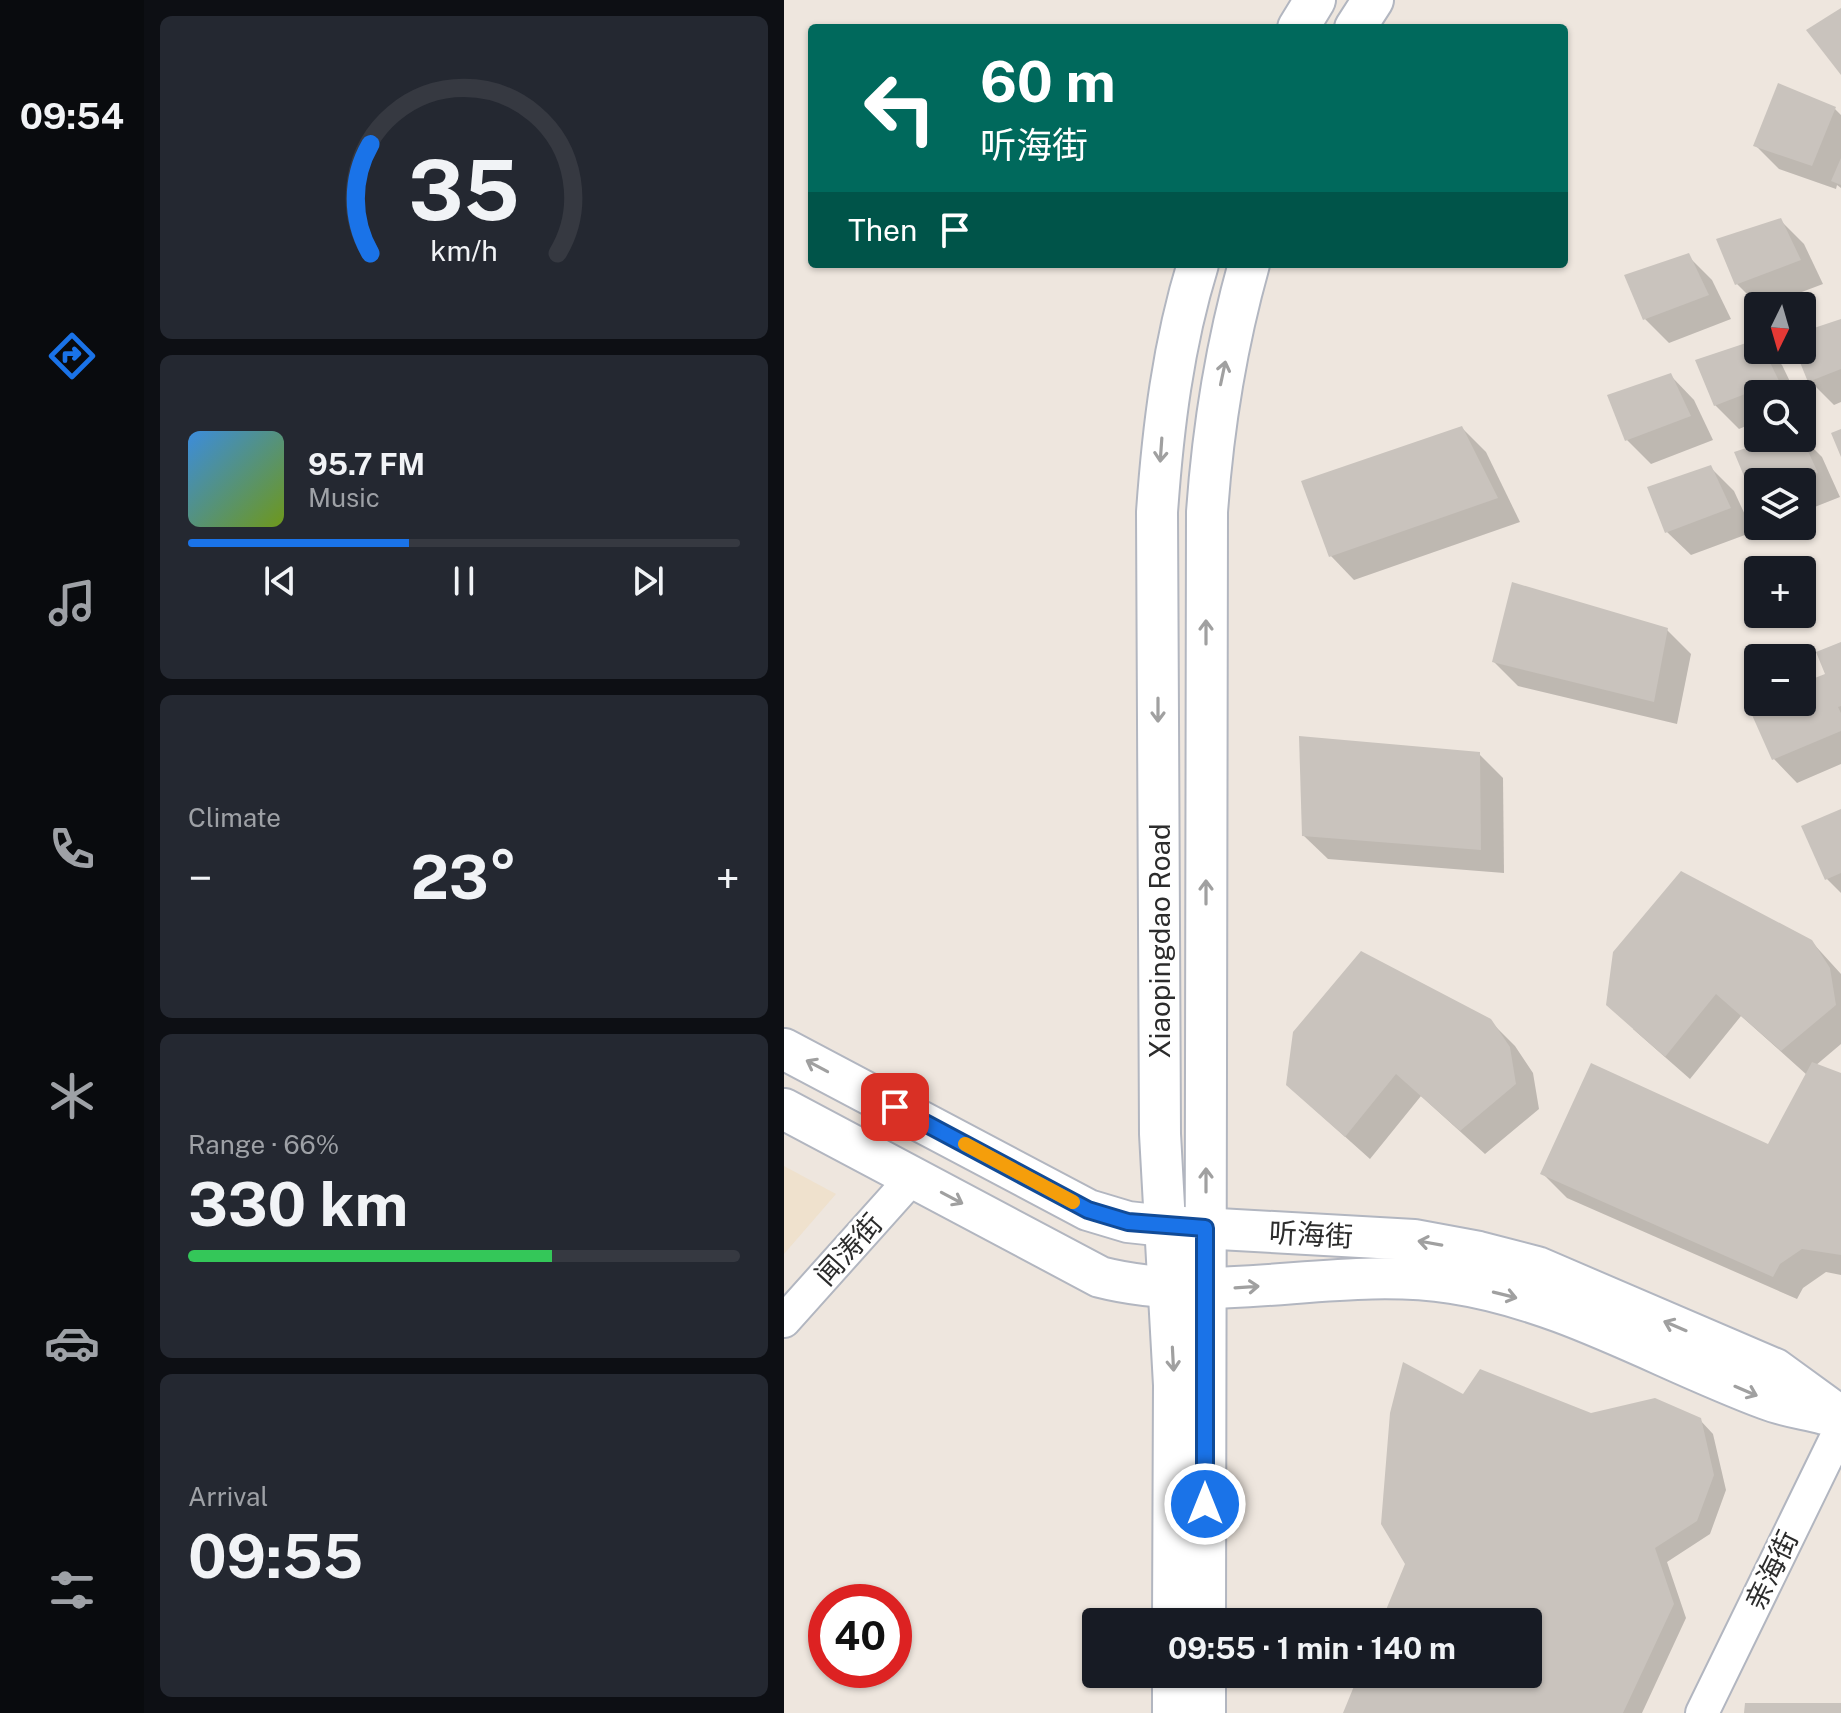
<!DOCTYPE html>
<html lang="en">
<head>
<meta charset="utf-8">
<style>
  body { margin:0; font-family:"Public Sans","Noto Sans SC",sans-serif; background:#242831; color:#f1f3f6; height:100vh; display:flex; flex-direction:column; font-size:30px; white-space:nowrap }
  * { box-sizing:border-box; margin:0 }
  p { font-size:26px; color:#9ea1a6 }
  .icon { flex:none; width:44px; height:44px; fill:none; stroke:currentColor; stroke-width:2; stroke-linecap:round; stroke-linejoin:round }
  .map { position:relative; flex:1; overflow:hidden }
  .details { display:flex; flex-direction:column; gap:16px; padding:16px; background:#0d0f14; width:640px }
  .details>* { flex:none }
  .banner { position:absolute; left:24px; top:24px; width:760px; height:244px; border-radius:8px; box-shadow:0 2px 6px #0004; background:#00695c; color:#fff; overflow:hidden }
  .needle { width:52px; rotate:185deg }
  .buttons { position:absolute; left:960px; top:292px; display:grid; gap:16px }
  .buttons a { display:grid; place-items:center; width:72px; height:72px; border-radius:8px; background:#171b24; box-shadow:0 2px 6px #0004; font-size:40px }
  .speed { position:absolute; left:24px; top:1584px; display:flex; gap:16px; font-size:40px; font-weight:700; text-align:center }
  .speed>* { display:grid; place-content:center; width:104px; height:104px; border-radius:50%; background:#171b24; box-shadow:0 2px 6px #0004; line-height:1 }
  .speed .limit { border:12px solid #d22; background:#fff; color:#111 }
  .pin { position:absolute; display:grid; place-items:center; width:68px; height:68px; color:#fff; margin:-34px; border-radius:16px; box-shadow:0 4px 12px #0006 }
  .me { position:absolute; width:88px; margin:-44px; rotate:0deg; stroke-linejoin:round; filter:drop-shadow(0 0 6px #0008) }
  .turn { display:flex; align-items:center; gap:28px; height:168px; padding:0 40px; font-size:36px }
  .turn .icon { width:104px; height:104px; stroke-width:2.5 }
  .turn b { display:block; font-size:56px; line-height:68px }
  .then { display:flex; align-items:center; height:76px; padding:0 40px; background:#0003; gap:16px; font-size:30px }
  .big { font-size:60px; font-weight:700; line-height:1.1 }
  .details .tile { flex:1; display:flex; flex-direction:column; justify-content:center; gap:12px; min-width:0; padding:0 28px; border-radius:12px; background:#242831 }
  .details .dial { align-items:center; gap:0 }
  .dial svg { height:208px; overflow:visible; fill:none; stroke:#363941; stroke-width:7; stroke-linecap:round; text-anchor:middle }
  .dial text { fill:#f1f3f6; stroke:none }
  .song { display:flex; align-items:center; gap:24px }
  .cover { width:96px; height:96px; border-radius:12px; background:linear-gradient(135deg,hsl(210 70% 55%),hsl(80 70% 35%)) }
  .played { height:8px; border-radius:4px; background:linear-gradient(90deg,#1a73e8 40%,#363941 40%) }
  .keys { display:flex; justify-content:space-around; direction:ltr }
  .heat { display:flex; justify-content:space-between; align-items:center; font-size:44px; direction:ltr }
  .charge { height:12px; border-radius:6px; background:linear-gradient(90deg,#34c759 66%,#363941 0) }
  .trip { position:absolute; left:298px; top:1608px; width:460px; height:80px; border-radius:8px; background:#171b24; box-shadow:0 2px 6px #0004; font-weight:700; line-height:80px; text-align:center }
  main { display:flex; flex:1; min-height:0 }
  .tabs { display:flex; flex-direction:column; width:144px; justify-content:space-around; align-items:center; background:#090b0e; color:#9ea1a6 }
  .tabs .icon { width:56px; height:56px }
  .tabs .selected { color:#1a73e8 }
  .tabs b { font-size:36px; color:#f1f3f6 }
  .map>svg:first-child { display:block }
  .education { fill:#efe1cd }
  .shadow { fill:#0003 }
  .building { fill:#c9c3bd }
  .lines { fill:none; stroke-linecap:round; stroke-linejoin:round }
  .minor-casing { stroke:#b2b6c0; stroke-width:36 }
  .tertiary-casing { stroke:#b2b6c0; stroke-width:44 }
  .minor { stroke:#fff; stroke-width:32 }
  .tertiary { stroke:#fff; stroke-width:40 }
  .oneway { stroke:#a0a0a0 }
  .route-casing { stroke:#114b97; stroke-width:20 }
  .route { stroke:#1a73e8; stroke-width:14 }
  .slow { stroke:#f59e0b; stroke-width:14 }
  .labels { text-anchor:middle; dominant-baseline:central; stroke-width:6; stroke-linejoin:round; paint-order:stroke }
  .street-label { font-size:28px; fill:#2c2c2c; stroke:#fff }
</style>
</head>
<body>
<main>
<nav class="tabs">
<b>09:54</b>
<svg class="icon selected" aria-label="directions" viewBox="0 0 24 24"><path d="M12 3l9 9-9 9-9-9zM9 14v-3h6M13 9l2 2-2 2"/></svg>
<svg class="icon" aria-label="music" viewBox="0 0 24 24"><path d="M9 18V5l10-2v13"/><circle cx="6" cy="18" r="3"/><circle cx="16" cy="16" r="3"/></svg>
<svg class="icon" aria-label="phone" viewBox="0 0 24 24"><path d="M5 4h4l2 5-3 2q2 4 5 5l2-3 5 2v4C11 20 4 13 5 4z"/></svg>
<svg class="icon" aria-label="climate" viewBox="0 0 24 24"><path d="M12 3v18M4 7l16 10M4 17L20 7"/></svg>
<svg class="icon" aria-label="car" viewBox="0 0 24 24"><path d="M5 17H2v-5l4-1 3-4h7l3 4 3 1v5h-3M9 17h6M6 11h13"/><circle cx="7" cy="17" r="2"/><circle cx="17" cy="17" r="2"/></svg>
<svg class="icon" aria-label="filters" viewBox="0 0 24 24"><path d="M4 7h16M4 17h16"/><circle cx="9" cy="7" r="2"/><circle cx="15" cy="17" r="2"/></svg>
</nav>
<section class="details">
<div class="tile dial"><svg viewBox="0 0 100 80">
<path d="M14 69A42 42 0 1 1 86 69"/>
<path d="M14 69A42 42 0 0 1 14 27" stroke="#1a73e8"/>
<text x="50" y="56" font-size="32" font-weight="700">35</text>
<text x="50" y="72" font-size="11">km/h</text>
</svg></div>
<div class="tile">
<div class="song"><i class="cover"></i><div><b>95.7 FM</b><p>Music</p></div></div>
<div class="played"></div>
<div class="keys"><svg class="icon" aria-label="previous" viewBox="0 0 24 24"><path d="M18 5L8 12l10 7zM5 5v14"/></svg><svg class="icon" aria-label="pause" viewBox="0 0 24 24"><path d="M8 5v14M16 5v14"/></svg><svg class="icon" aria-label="next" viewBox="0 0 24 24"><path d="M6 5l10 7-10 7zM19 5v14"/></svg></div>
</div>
<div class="tile"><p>Climate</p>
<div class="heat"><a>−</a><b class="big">23°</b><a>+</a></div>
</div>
<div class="tile"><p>Range · 66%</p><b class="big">330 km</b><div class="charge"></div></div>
<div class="tile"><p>Arrival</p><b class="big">09:55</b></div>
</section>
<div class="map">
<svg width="1057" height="1713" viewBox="0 0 1057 1713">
  <rect width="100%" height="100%" fill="#eee6de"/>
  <polygon class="education" points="0,1166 52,1194 0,1254"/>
  <g class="shadow">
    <polygon points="1051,109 1057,115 1057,188 1053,185 1052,189 995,169 971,145"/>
    <polygon points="996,220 1020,244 1039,284 981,306 975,306 953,284"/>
    <polygon points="904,256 928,280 947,319 885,343 861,319"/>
    <polygon points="1057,321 1057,402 1050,405 1026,381 1013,350 1018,350 1018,334"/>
    <polygon points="974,341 974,350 983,350 998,365 1012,394 974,394 974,421 955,429 931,405"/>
    <polygon points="887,376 910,400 929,440 867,464 843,440"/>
    <polygon points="678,428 702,452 736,522 570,580 547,556"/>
    <polygon points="1018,437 1038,457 1056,497 1018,512 1018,482 974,482 974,501 953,454 999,438"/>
    <polygon points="927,468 950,491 969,532 907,555 883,532"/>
    <polygon points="883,630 907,654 893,724 734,686 710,662"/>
    <polygon points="1057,644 1057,764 1013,783 990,759 979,702 1018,702 1018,686 1044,675"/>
    <polygon points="695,754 719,778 720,873 544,859 520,836"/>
    <polygon points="1057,811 1057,893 1043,879"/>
    <polygon points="1027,941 1057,974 1057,1044 1031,1066 1057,1075 1057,1275 1042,1272 1019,1288 1013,1299 783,1198 759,1174 985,1147 1023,1075 957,1016 906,1079 849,1029"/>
    <polygon points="706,1021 731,1046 749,1073 755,1109 701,1154 637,1096 586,1159 529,1108"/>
    <polygon points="680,1397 806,1415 916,1420 929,1434 942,1490 926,1534 883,1562 902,1618 858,1713 561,1713 578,1674 744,1674 744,1622 599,1622 623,1564"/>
  </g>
  <g class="building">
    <polygon points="1057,8 1057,75 1022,30"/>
    <polygon points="994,83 1052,107 1028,166 969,146"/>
    <polygon points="1057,158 1057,185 1047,181"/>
    <polygon points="997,218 1017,260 951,285 932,239"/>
    <polygon points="905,253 925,295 859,320 840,275"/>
    <polygon points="1057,319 1057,369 1024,382 1011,350 1018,350 1018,332"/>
    <polygon points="974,339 974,350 980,350 995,381 930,406 911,360"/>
    <polygon points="887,373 907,416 841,441 823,395"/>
    <polygon points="678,426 714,498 545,557 517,481"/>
    <polygon points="1057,429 1057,457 1047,433"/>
    <polygon points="993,438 1018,438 1034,473 1011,482 974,482 974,496 969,498 950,452"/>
    <polygon points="927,465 947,508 881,533 863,487"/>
    <polygon points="728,582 884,628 870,702 708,662"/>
    <polygon points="1057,642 1057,706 1054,707 1057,713 1057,731 988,760 964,706 974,702 1018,702 1018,683 1041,674 1032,652"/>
    <polygon points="515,736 696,752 697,850 518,836"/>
    <polygon points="1057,809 1057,873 1041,880 1017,826"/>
    <polygon points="897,871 1028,940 1046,968 1052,1005 997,1051 932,994 881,1057 822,1005 829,952"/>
    <polygon points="577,951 707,1019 726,1047 732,1084 676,1131 612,1074 561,1137 502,1085 509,1032"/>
    <polygon points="1028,1062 1057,1073 1057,1255 1018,1249 996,1264 989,1277 756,1174 807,1063 984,1144"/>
    <polygon points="619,1362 679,1394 696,1369 807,1413 871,1398 917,1418 930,1475 913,1521 871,1548 890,1604 839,1713 559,1713 575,1674 744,1674 744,1622 597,1622 621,1564 597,1524 606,1413"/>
    <polygon points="961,1703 1057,1703 1057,1713 960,1713"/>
  </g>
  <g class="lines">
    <g class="minor-casing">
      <g id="minor">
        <polyline points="0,1321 129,1177"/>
        <polyline points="918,1713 1057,1428"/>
      </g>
    </g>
    <g class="tertiary-casing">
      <g id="tertiary">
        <polyline points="514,28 531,0"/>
        <polyline points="571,28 589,0"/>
        <polyline points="0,1049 304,1210 344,1222 381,1226 630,1240 695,1252 753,1267 991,1369 1057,1417"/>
        <path d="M0 1109 316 1277C433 1307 551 1265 668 1283 780 1300 877 1360 982 1399 1000 1406 1021 1409 1040 1414"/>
        <path d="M389 1622 390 1385 376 1134 373 512C379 428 389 345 414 264"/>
        <path d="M421 1622 423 512C429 427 442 346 465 264"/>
        <polyline points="389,1713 389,1674"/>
        <polyline points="421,1713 421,1674"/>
      </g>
    </g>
    <use href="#minor" class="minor"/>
    <use href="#tertiary" class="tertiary"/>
  </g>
  <defs><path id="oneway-shaft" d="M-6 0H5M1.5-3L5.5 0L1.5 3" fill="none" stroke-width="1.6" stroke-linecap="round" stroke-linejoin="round" transform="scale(2)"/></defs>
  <g class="oneway">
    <use href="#oneway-shaft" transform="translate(439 373) rotate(-78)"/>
    <use href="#oneway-shaft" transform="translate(377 450) rotate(94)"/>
    <use href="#oneway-shaft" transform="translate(422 632) rotate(-90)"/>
    <use href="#oneway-shaft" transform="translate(374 710) rotate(90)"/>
    <use href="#oneway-shaft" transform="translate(422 892) rotate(-90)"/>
    <use href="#oneway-shaft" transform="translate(33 1066) rotate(-152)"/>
    <use href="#oneway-shaft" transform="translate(422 1180) rotate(-90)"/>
    <use href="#oneway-shaft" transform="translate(168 1198) rotate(28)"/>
    <use href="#oneway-shaft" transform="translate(646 1243) rotate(-170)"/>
    <use href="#oneway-shaft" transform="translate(463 1287) rotate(-4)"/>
    <use href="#oneway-shaft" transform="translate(721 1295) rotate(14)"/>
    <use href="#oneway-shaft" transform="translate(891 1326) rotate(-157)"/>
    <use href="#oneway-shaft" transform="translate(389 1359) rotate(87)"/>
    <use href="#oneway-shaft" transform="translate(962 1391) rotate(23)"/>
  </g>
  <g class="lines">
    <g class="route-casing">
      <polyline id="route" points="111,1107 304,1210 344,1222 421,1228 421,1504"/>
    </g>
    <use href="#route" class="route"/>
    <polyline class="slow" points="181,1144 289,1202"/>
  </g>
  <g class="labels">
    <g class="street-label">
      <text transform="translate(375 941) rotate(-90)">Xiaopingdao Road</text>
      <text transform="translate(527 1234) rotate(3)">听海街</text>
      <text transform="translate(64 1249) rotate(-48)">闻涛街</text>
      <text transform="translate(987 1570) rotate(-64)">亲海街</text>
    </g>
  </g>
</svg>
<div class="buttons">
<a><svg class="needle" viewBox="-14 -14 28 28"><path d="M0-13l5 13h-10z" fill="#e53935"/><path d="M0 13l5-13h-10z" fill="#9ea1a6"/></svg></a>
<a><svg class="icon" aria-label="search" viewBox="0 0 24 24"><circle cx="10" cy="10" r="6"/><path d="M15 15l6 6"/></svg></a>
<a><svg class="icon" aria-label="layers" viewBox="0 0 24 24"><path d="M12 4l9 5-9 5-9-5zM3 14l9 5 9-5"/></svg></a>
<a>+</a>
<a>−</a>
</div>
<div class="speed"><div class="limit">40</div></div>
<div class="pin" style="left:111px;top:1107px;background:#d93025"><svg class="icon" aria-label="arrive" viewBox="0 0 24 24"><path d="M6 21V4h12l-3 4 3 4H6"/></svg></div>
<svg class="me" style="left:421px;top:1504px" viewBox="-20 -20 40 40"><circle r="17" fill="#1a73e8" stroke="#fff" stroke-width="3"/><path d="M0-11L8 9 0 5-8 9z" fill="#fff"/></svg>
<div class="trip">09:55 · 1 min · 140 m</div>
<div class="banner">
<div class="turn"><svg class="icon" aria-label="left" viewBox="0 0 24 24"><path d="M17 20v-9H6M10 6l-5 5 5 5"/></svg><div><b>60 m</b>听海街</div></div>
<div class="then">Then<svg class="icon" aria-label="arrive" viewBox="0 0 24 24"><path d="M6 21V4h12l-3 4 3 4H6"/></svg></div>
</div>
</div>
</main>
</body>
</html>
